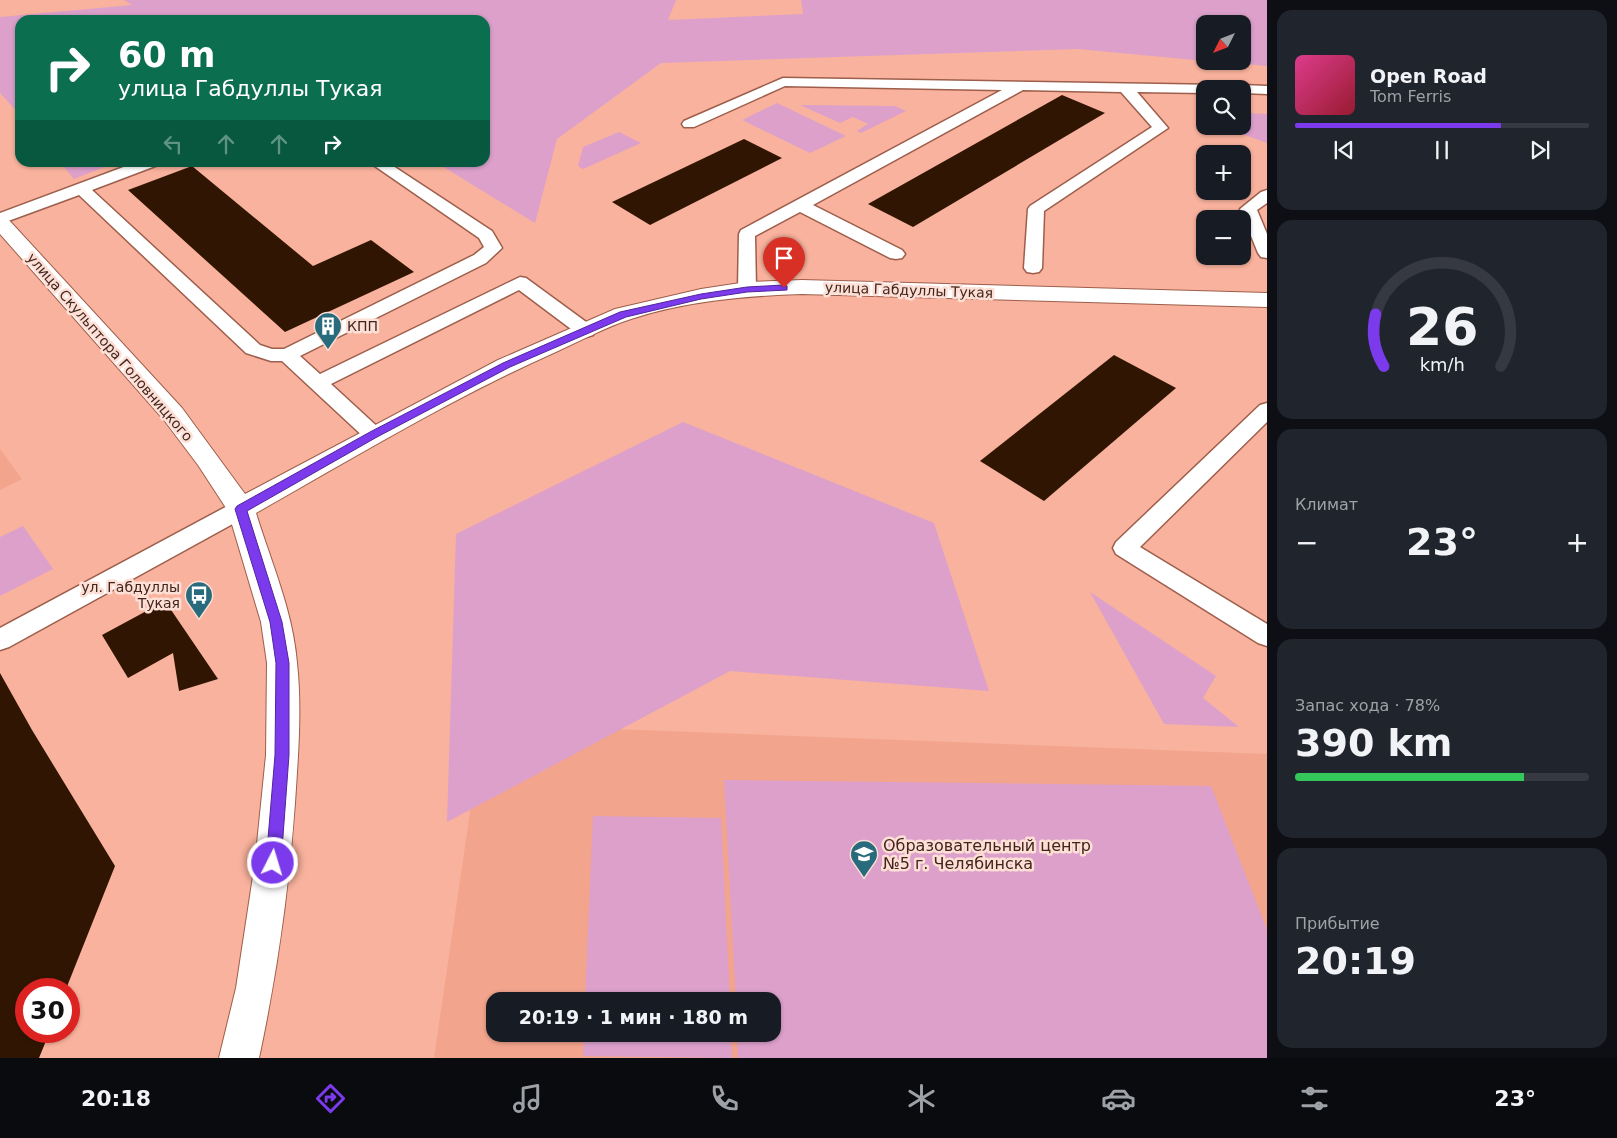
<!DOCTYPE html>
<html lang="ru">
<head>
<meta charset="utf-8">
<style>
  body { margin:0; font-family:"DejaVu Sans",sans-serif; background:#20242c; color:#f1f3f6; height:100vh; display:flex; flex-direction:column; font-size:19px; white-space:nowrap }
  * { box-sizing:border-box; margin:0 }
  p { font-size:16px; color:#9ea1a6 }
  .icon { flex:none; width:28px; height:28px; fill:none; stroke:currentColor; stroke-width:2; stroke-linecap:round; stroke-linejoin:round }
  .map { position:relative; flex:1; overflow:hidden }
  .sheet { display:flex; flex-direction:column; gap:10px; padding:10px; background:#0d0f14; width:350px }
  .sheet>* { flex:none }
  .top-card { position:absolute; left:15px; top:15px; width:475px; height:152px; border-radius:15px; box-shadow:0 1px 4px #0004; background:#0b6e4f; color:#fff; overflow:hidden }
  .needle { width:32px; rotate:228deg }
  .tools { position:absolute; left:1196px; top:15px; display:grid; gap:10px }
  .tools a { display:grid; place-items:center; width:55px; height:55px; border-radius:10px; background:#171b24; box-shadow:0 1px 4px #0004; font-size:25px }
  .speed { position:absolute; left:15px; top:978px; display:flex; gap:10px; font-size:25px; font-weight:700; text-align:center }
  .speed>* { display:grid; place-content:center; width:65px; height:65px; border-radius:50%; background:#171b24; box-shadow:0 1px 4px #0004; line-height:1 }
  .speed .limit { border:8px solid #d22; background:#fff; color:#111 }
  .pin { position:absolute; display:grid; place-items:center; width:42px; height:42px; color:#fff; margin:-51px -21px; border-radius:50% 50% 50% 0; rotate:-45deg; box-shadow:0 0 5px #0007 }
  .pin .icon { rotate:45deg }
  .me { position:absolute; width:55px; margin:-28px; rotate:5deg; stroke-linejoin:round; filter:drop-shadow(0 0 4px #0008) }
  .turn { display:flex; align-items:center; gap:18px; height:105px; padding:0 20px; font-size:22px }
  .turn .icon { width:65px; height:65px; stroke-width:2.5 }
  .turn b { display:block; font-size:35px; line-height:42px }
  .lanes { display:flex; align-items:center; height:48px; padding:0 20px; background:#0003; justify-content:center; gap:25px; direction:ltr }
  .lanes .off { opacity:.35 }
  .big { font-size:38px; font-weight:800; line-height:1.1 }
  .sheet .widget { flex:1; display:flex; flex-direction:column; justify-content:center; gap:8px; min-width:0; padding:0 18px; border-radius:15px; background:#20242c }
  .sheet .dial { align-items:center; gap:0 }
  .dial svg { height:130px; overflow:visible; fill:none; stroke:#363941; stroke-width:7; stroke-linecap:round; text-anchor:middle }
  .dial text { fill:#f1f3f6; stroke:none }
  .song { display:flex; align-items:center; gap:15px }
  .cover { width:60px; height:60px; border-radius:8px; background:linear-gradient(135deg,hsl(330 70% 55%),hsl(350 70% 35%)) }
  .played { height:5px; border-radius:2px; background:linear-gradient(90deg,#7c3aed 70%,#363941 70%) }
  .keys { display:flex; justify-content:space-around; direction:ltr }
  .heat { display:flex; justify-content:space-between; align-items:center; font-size:28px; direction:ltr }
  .charge { height:8px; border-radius:4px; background:linear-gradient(90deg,#34c759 78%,#363941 0) }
  .trip { position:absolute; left:486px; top:992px; width:295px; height:50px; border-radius:15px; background:#171b24; box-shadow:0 1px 4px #0004; font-weight:800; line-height:50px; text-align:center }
  .dock { display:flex; height:80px; justify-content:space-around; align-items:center; background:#090b0e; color:#9ea1a6 }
  .dock .icon { width:35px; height:35px }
  .dock .current { color:#7c3aed }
  .dock b { font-size:22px; color:#f1f3f6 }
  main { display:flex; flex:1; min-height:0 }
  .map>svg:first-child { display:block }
  .built { fill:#f2a48d; fill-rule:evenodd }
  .green { fill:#dca0cb }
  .building { fill:#301602 }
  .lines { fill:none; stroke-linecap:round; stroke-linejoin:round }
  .service-casing { stroke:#9d5e4b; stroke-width:3 }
  .minor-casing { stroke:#9d5e4b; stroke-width:2 }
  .service { fill:#fff; fill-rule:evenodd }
  .minor { fill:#fff; fill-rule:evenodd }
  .route { fill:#7c3aed; stroke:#51269a }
  .labels { text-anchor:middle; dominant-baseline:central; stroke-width:5; stroke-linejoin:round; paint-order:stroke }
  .street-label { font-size:14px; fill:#41251d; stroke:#fddfd6 }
  .poi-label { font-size:14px; fill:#41251d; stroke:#fddfd6; text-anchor:start }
  .near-poi-label { font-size:16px; fill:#41251d; stroke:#fddfd6; text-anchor:start }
</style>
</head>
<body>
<main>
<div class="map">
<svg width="1267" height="1058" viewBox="0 0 1267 1058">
  <rect width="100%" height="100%" fill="#f9b29d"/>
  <g class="built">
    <polygon points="0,449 22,479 0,490"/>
    <path d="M483 724 1267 754V1058H434ZM495 1001H772V1034H495Z"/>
  </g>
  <g class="green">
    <polygon points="124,0 676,0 668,20 803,14 801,0 1267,0 1267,66 1212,61 1242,61 1242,24 1205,24 1205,61 1078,49 661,63 557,139 535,223 437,163 485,162 485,20 20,20 20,115 0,93 0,17 132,5"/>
    <polygon points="777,103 846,136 810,153 742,120"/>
    <polygon points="800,105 895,106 906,111 861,133 857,131 868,124 853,117 840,123"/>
    <polygon points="1243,113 1267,114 1267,143 1223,127 1242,126"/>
    <polygon points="619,132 641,143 583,169 578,166 583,147"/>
    <polygon points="61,163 114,163 74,179"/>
    <polygon points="683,422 934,523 989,691 730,671 447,822 456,534"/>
    <polygon points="23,526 53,569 0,596 0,537"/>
    <polygon points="1090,592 1216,676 1203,698 1239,727 1164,724"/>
    <polygon points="724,780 1211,786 1267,930 1267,1058 738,1058 737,1034 772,1034 772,1001 736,1001"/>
    <polygon points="593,816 721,818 730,1001 585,1001"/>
    <polygon points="584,1034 731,1034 732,1058 583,1056"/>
  </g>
  <g class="building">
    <polygon points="1062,95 1105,113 913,227 868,204"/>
    <polygon points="744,139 782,158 650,225 612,202"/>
    <polygon points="192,166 313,266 371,240 414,272 285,332 128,190"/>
    <polygon points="1114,355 1176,388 1044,501 980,461"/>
    <polygon points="165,601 218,679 179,691 173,653 128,678 102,635"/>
    <polygon points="0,673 32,730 115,866 66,989 26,989 26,1031 50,1031 39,1058 0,1058"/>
  </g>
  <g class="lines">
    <g class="service-casing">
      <g id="service">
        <polygon points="783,78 1220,85 1227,89 1205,89 1205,93 1137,92 1168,128 1044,211 1042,268 1039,272 1033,273 1027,272 1024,268 1028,209 1030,206 1152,127 1121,92 1023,90 813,205 902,250 905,254 902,258 896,259 890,258 800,212 755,236 756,289 753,293 747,294 741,293 738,289 739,234 741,230 1002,90 785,86 694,127 684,127 682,124 684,121"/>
        <polygon points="1242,85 1267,86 1267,94 1242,93 1242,89 1235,89"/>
        <polygon points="137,162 160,162 158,165 92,190 260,345 272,349 284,349 474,255 484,247 479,238 369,162 387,162 492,231 502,248 486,263 300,356 320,374 520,277 526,278 593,327 595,331 593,335 586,337 579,335 519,290 331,384 381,430 384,435 381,440 374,442 367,440 282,361 271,361 246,353 79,195 0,224 0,213"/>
        <polygon points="1267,190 1267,203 1257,210 1267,234 1267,258 1261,257 1258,253 1240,209 1261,192"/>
        <polygon points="1267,403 1267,422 1140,547 1267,624 1267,646 1258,643 1116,554 1113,548 1116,542 1260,405"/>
        <polygon points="241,501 249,503 252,509 249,515 9,647 0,650 0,628 233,503"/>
      </g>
    </g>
    <g class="minor-casing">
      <path id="minor" d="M0 216 7 218 182 408 245 494 498 360 615 309 701 289 747 282 802 280 1267 293V307L802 294C744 296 686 301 631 319 606 327 582 340 558 351 454 397 355 457 256 513 271 562 293 611 297 663 302 709 298 757 295 803 289 889 277 974 259 1058H219L236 988 255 863 266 755 267 663 261 622 228 511 198 465 164 420 0 234Z"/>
    </g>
    <use href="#service" class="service"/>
    <use href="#minor" class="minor"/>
  </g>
  <polygon class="route" points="784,285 787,286 787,290 747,292 701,299 626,317 510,367 377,437 247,511 282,622 289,663 289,755 281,863 278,868 273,870 268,868 266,863 275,755 276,663 270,622 235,509 237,506 370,432 503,363 620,312 701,294 747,287"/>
  <defs>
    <g id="building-pin" transform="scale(1.4375)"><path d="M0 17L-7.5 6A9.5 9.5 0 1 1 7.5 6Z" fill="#276b7c" stroke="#fddfd6"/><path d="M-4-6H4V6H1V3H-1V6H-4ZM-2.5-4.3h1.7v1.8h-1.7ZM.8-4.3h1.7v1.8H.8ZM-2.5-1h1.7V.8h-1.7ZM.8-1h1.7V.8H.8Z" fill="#fff"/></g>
    <g id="bus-pin" transform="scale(1.4375)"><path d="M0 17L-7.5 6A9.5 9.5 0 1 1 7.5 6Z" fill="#276b7c" stroke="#fddfd6"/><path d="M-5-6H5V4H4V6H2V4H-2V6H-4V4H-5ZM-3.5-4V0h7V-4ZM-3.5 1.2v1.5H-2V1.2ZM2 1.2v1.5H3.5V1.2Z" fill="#fff"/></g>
    <g id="school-pin" transform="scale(1.4375)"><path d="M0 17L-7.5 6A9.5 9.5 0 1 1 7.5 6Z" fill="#276b7c" stroke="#fddfd6"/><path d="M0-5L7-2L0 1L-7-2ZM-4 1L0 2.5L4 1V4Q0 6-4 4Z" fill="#fff"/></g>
  </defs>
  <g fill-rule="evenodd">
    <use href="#building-pin" x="328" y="326"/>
    <use href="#bus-pin" x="199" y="595"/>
    <use href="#school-pin" x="864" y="854"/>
  </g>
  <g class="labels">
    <g class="street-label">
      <text transform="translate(909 290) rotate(2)">улица Габдуллы Тукая</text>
      <text transform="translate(110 347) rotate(49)">улица Скульптора Головницкого</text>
    </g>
    <g class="poi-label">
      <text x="347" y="326">КПП</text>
      <text x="180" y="587" text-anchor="end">ул. Габдуллы<tspan x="180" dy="16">Тукая</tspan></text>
    </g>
    <g class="near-poi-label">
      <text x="883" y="845">Образовательный центр<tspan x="883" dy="18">№5 г. Челябинска</tspan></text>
    </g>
  </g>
</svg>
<div class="tools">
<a><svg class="needle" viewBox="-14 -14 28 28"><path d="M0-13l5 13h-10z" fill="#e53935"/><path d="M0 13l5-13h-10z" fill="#9ea1a6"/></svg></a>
<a><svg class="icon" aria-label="search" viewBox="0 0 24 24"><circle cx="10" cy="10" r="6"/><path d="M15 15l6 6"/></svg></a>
<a>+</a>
<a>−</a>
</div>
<div class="speed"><div class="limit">30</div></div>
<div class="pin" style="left:784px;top:288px;background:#d93025"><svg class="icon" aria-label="arrive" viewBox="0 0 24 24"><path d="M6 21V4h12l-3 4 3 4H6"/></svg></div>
<svg class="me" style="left:273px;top:863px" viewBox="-20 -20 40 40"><circle r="17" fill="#7c3aed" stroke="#fff" stroke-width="3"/><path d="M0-11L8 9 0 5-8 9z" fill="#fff"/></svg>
<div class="trip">20:19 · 1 мин · 180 m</div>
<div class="top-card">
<div class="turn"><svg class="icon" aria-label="right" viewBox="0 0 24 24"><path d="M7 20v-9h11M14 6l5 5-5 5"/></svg><div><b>60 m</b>улица Габдуллы Тукая</div></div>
<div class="lanes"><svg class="icon off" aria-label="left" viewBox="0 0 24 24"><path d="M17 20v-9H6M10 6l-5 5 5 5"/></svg><svg class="icon off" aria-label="ahead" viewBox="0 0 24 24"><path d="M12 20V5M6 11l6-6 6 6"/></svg><svg class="icon off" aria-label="ahead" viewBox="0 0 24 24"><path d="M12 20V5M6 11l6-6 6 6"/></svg><svg class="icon" aria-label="right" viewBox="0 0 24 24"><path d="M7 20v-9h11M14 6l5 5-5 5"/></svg></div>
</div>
</div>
<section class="sheet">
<div class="widget">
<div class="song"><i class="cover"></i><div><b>Open Road</b><p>Tom Ferris</p></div></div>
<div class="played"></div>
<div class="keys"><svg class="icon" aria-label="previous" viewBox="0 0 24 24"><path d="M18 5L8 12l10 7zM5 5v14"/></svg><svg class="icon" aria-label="pause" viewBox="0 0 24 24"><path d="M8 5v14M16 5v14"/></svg><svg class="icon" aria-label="next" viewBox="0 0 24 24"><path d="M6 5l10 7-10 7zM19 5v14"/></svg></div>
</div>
<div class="widget dial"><svg viewBox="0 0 100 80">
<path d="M14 69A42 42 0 1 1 86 69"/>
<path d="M14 69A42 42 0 0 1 9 37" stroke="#7c3aed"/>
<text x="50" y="56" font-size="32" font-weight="700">26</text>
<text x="50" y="72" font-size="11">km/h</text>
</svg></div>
<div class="widget"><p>Климат</p>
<div class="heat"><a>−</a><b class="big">23°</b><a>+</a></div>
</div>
<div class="widget"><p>Запас хода · 78%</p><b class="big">390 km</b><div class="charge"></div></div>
<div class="widget"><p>Прибытие</p><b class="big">20:19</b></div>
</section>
</main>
<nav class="dock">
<b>20:18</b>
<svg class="icon current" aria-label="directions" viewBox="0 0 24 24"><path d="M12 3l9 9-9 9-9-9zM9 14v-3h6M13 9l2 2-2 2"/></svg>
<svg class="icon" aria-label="music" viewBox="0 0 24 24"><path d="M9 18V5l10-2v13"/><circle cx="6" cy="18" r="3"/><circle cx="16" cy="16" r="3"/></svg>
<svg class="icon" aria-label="phone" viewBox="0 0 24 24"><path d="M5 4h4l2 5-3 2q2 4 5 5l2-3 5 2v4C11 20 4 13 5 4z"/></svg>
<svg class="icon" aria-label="climate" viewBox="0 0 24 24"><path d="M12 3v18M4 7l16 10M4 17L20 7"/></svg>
<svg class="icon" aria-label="car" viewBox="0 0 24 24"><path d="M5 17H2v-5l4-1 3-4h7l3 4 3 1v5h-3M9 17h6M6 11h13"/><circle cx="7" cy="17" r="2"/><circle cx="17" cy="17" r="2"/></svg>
<svg class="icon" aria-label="filters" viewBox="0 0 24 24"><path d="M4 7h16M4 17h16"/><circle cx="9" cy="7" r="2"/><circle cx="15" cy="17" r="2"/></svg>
<b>23°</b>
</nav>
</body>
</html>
